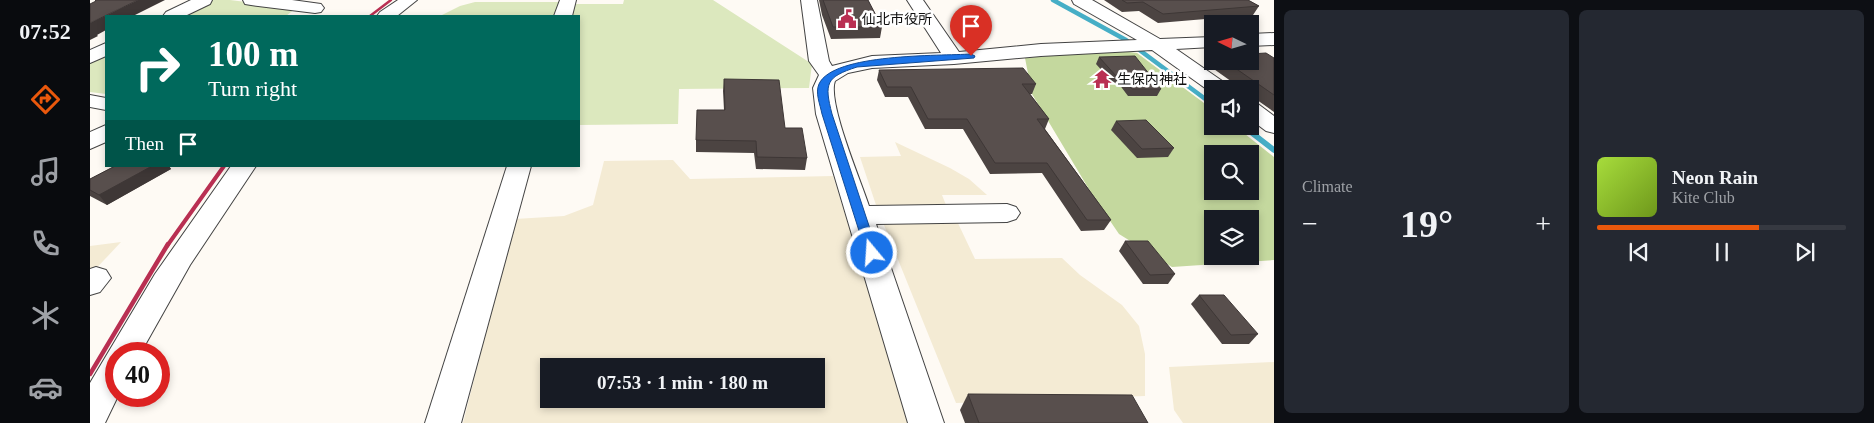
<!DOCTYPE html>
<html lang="en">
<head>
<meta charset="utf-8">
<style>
  body { margin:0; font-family:"Times New Roman","Noto Sans JP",serif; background:#242831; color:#f1f3f6; height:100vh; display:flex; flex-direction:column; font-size:19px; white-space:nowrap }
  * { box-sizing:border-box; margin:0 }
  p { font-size:16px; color:#9ea1a6 }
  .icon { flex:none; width:28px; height:28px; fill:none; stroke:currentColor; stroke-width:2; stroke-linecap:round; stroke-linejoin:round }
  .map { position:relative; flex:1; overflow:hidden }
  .drawer { display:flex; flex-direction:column; gap:10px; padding:10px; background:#0d0f14; width:600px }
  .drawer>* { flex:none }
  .guide { position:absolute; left:15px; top:15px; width:475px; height:152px; border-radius:0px; box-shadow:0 2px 8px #0003; background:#00695c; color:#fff; overflow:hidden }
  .needle { width:32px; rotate:275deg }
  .tools { position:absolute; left:1114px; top:15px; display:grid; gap:10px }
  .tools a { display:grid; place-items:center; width:55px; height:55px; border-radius:0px; background:#171b24; box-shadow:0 2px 8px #0003; font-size:25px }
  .speed { position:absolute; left:15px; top:342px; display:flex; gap:10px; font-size:25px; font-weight:700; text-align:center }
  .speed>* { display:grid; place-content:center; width:65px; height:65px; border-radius:50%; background:#171b24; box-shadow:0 2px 8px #0003; line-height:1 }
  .speed .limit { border:8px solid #d22; background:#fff; color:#111 }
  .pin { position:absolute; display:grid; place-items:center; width:42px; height:42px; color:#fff; margin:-51px -21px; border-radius:50% 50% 50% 0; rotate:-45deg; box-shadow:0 0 5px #0007 }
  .pin .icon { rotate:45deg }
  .me { position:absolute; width:55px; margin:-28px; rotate:342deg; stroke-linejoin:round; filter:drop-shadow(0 0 4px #0008) }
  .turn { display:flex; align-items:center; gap:18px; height:105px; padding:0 20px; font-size:22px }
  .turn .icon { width:65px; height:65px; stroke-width:2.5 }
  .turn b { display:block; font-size:35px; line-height:42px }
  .then { display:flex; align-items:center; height:48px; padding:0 20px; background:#0003; gap:10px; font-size:19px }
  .big { font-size:38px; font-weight:700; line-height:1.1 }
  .drawer .card { flex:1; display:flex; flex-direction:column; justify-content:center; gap:8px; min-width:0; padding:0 18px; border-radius:8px; background:#242831 }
  .song { display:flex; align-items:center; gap:15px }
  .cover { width:60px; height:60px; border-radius:8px; background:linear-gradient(135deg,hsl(80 70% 55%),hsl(80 70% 35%)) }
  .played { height:5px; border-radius:2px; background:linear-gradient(90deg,#ea580c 65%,#363941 65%) }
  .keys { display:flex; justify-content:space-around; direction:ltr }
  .heat { display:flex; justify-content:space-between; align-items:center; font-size:28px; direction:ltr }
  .drawer .tiles { flex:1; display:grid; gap:10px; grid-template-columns:repeat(2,1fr) }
  .trip { position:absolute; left:450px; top:358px; width:285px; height:50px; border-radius:0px; background:#171b24; box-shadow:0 2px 8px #0003; font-weight:700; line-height:50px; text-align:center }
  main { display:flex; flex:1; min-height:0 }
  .menu { display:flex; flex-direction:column; width:90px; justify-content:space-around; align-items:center; background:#090b0e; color:#9ea1a6 }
  .menu .icon { width:35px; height:35px }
  .menu .selected { color:#ea580c }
  .menu b { font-size:22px; color:#f1f3f6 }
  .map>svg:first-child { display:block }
  .farmland { fill:#f4ebd4; fill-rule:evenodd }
  .green { fill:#dce8be }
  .forest { fill:#c4d89e; fill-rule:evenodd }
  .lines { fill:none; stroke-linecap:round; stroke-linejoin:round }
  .stream-far1 { stroke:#46aec6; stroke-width:4.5 }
  .stream { stroke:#46aec6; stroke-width:5.5 }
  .minor-casing { stroke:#434343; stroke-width:2 }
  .minor { fill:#fff; fill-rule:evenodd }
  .rail-far2 { stroke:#b92f52; stroke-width:2.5 }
  .rail-far1 { stroke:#b92f52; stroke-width:4 }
  .rail { stroke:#b92f52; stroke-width:4.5 }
  .wall { fill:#4c4442 }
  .shaded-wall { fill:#3e3736 }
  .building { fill:#584f4d; stroke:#3e3736 }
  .route { fill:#1a73e8; stroke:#114b97 }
  .labels { text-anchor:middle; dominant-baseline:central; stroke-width:5; stroke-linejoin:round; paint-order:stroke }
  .far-poi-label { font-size:14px; fill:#101010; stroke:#fff; text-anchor:start }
</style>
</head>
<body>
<main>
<nav class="menu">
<b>07:52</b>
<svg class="icon selected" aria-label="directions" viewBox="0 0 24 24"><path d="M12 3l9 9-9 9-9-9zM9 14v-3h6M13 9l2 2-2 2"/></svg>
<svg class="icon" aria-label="music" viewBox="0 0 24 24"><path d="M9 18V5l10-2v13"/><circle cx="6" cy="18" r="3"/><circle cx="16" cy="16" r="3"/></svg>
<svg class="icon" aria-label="phone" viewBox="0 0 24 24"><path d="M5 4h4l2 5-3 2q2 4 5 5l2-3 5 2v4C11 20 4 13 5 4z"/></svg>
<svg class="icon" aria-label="climate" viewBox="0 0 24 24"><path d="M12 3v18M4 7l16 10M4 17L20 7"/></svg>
<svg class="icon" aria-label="car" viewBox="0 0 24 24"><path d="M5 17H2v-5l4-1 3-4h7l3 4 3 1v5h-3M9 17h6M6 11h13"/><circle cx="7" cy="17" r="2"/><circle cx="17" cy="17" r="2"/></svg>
</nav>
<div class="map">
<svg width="1184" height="423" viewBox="0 0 1184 423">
  <rect width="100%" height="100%" fill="#fefaf4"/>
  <g class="farmland">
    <polygon points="805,142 860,168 879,179 897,195 852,195 858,210 788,211 770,157 811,156"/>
    <path d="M583 160 600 179 743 176 820 423H373L425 219 474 216 503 205 514 161ZM459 366H726V399H459Z"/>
    <polygon points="866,219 885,259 972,258 990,275 1032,305 1049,326 1055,354 1055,396 866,403 792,220"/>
    <polygon points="31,242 0,275 0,246"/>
    <polygon points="1184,362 1184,423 1093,423 1084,410 1079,367"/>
  </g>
  <g class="green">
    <polygon points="121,0 140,0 206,8 196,16 89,16"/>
    <polygon points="534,0 623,0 722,64 719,88 589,89 588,124 489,125 489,16 482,16 485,4 533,4"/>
    <polygon points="385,2 469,2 465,16 350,16 370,6"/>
    <polygon points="16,53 16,94 0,92 0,62"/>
  </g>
  <path class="forest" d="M1023 50 1047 53 1122 109V126H1145L1184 157V260L1082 267 1029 234 1003 196 942 94 935 58ZM1122 154H1160V191H1122ZM1122 219H1160V256H1122Z"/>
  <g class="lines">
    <polyline class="stream-far1" points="963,0 1036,40 1122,104"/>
    <polyline class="stream" points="1153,126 1184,150"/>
    <g class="minor-casing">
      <g id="minor">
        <polygon points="101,0 122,0 120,4 95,16 73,16 76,12"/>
        <polygon points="153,0 202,0 231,4 234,8 231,12 225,13 161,5 155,4"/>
        <polygon points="308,0 327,0 307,16 287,16 290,12"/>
        <polygon points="470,0 486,0 482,16 464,16"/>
        <path d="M711 0H727L739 61 742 66 782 56 851 53 817 0H833L869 52 951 44 1047 40 984 4 982 0H1002L1070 39 1122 37V47L1086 49 1138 85 1141 89H1122V93L1062 50 951 56 864 64 782 68 758 73 745 81C737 102 771 181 779 206L917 204 926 207 930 213 926 219 917 222 786 224 854 423H818L726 114 723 88 729 75 719 61Z"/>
        <polygon points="1184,33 1184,45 1160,46 1160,34"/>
        <polygon points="16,43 16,56 0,63 0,50"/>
        <polygon points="0,95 16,98 16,110 0,107"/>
        <polygon points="1160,103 1168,104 1184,116 1184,133 1176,131 1160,119"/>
        <polygon points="16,125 16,142 0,149 0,132"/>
        <polygon points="141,166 166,166 100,265 50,354 26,354 26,396 28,396 15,423 0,423 0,383 65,274"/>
        <polygon points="417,166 441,166 371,423 335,423"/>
        <polygon points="6,267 16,270 21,278 10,292 0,295 0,269"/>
      </g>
    </g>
    <use href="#minor" class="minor"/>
    <polyline class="rail-far2" points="280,16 301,0"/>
    <polyline class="rail-far1" points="77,246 134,166"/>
    <polyline class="rail" points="0,374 78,244"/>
  </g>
  <g class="wall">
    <polygon points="729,0 778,0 792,27 790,38 741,39 732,15"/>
    <polygon points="1014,0 1158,0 1169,6 1163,15 1068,23 1049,11 1032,12"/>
    <polygon points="1009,57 1071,89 1067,96 1038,96 1029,84 1024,84 1006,64"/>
    <polygon points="1184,58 1184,112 1160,95 1160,89 1152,89 1121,67 1124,61 1160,61"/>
    <polygon points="789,70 946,84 942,94 940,94 959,119 955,129 1021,220 1014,230 991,231 952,173 900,174 873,129 835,129 818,97 795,97 787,80"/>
    <polygon points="634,79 695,128 717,158 715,170 666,169 664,153 606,152 606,140 634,110 633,91"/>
    <polygon points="1026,121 1084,148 1078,157 1047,158 1021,130"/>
    <polygon points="25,166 79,166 81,169 17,205 0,196 0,179"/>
    <polygon points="1035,241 1085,274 1078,284 1053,284 1029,251"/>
    <polygon points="1109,295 1168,334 1159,344 1132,344 1101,304"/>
    <polygon points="878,394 1058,423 875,423 870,410"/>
  </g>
  <g class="shaded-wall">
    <polygon points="48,0 75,0 43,16 16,16 16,30 7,35 8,36 0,40 0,23"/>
    <polygon points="62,166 79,166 81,169 17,205 9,195"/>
  </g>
  <g class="building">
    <polygon points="5,0 48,0 0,23 0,4 6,1"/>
    <polygon points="733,0 778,0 792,27 743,27"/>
    <polygon points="1032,0 1158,0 1169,6 1073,14 1053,2 1037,3"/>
    <polygon points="1176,53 1184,58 1184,95 1135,61 1160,61 1160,54"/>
    <polygon points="1045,56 1071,89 1042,89 1032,77 1027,77 1009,57"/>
    <polygon points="933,68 946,84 932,84 959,119 947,119 1021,220 997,220 957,163 905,163 877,119 838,119 821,87 797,87 789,70"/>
    <polygon points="634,79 689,80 695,128 712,128 717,158 667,157 666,141 606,140 607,110 635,110"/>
    <polygon points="1056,120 1084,148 1052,149 1026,121"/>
    <polygon points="25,166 62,166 9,195 0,190 0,179"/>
    <polygon points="1035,241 1058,241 1085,274 1060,275"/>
    <polygon points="1109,295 1134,295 1168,334 1141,335"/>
    <polygon points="878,394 1042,395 1058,423 889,423"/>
  </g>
  <path class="route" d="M881 54 885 56 884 58 767 67C736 77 734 83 742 114L788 253 786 256H777L732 114C730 104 725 93 729 84 743 53 850 56 881 54Z"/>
  <defs>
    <g id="civic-bare" transform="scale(1.5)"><path d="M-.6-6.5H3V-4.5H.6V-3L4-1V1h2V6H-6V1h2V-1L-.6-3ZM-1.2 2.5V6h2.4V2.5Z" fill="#b92f52" stroke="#fff" stroke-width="2.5" paint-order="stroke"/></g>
    <g id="temple-bare" transform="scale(1.5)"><path d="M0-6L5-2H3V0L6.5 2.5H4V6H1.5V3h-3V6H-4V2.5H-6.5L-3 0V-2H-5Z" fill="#b92f52" stroke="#fff" stroke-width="2.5" paint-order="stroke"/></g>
  </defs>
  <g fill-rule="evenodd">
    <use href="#civic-bare" x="757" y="19"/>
    <use href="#temple-bare" x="1012" y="79"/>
  </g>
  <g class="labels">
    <g class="far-poi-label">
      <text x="772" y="19">仙北市役所</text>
      <text x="1027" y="79">生保内神社</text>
    </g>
  </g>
</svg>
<div class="tools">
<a><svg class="needle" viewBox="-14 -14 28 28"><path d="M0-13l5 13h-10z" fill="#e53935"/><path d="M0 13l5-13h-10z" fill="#9ea1a6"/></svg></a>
<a><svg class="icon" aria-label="sound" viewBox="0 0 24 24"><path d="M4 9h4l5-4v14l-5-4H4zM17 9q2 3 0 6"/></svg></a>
<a><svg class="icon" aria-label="search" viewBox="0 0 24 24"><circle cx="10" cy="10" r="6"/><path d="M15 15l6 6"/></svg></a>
<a><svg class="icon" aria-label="layers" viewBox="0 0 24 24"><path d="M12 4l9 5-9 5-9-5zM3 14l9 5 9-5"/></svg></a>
</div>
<div class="speed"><div class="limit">40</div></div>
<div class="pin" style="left:881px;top:56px;background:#d93025"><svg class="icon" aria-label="arrive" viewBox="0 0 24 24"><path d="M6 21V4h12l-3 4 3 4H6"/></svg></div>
<svg class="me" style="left:782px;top:253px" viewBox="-20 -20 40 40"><circle r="17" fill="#1a73e8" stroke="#fff" stroke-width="3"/><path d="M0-11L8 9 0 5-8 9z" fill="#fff"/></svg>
<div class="trip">07:53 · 1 min · 180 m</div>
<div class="guide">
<div class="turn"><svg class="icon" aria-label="right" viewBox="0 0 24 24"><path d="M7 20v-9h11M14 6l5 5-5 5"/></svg><div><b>100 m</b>Turn right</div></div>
<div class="then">Then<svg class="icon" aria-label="arrive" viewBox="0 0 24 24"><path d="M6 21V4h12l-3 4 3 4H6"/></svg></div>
</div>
</div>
<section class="drawer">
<div class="tiles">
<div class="card"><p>Climate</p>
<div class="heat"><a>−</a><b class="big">19°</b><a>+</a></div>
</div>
<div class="card">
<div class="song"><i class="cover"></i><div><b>Neon Rain</b><p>Kite Club</p></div></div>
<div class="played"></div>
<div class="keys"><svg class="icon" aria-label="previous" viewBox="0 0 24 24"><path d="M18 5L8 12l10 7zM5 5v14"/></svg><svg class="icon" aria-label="pause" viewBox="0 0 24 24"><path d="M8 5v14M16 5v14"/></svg><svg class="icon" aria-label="next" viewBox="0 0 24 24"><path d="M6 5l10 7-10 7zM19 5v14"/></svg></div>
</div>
</div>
</section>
</main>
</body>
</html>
